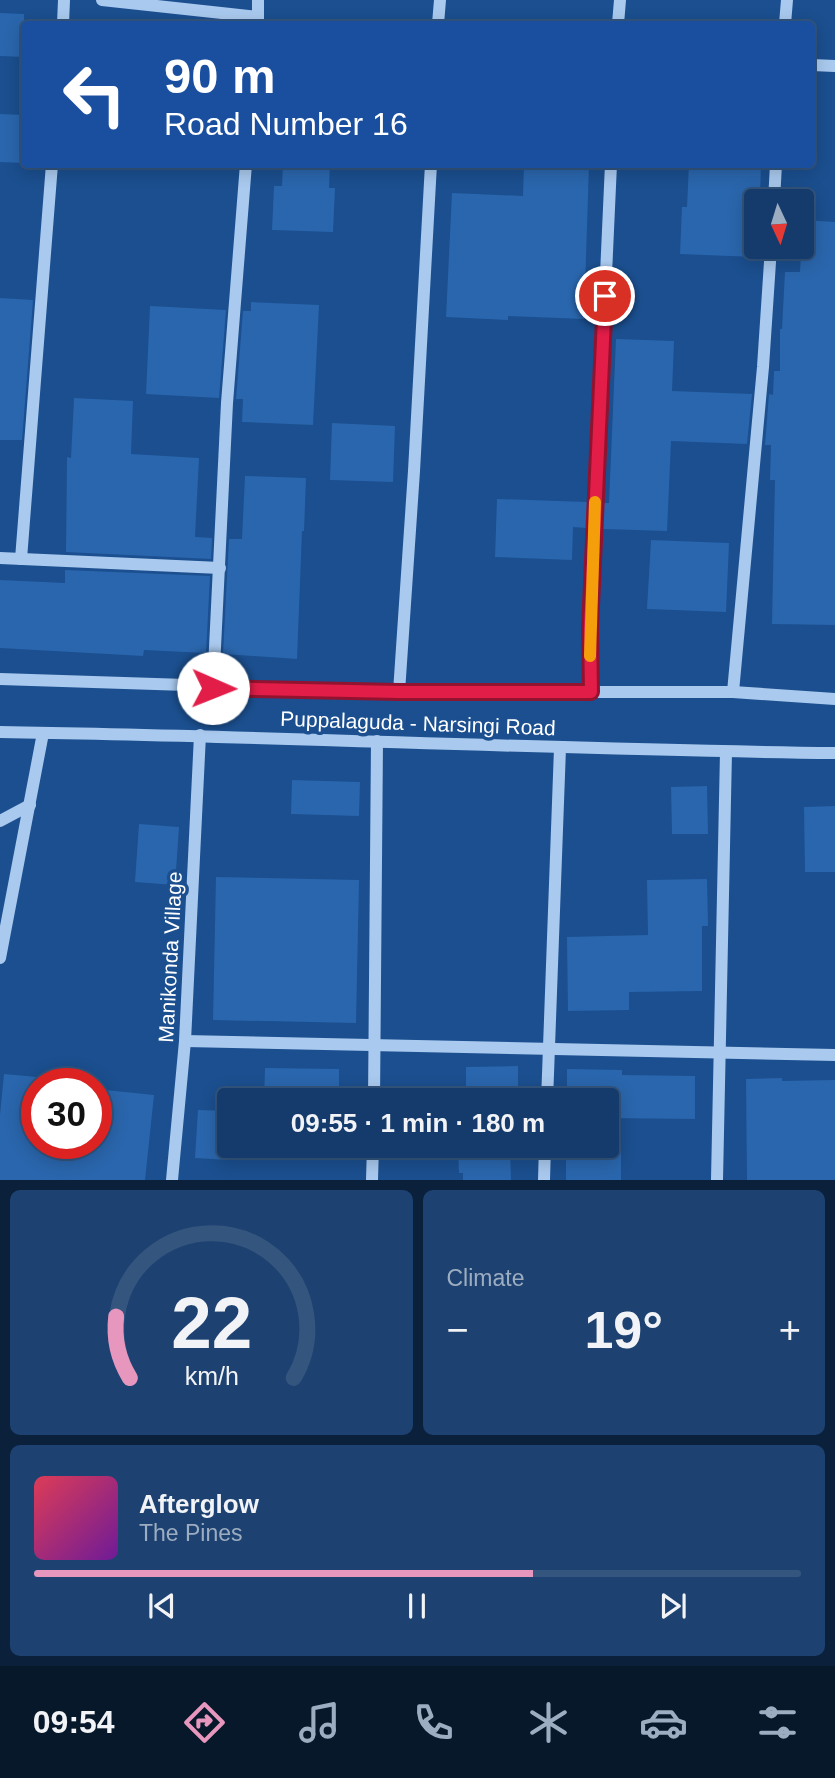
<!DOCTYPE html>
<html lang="en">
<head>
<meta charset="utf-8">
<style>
  body { margin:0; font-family:Helvetica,sans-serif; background:#1d4271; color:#f1f3f6; height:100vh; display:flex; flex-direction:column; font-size:26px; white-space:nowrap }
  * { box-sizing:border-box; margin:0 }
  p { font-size:23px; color:#9dadc1 }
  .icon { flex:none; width:38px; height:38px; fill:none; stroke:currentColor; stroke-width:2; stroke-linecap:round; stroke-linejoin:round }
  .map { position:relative; height:1180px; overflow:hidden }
  .drawer { display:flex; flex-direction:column; gap:10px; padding:10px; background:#0b203b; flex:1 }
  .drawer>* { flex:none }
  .top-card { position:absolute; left:21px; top:21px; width:794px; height:147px; border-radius:7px; box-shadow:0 4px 18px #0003,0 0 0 2px #33557e; background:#1a4fa0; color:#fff; overflow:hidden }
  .needle { width:46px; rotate:176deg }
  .fabs { position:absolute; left:744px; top:189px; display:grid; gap:14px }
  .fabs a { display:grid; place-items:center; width:70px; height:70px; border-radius:7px; background:#143b6b; box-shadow:0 4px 18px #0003,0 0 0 2px #33557e; font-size:35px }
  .speed { position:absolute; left:21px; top:1068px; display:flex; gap:14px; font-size:35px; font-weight:700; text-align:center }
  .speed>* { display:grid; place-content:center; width:91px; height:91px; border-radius:50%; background:#143b6b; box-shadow:0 4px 18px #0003,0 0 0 2px #33557e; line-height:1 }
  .speed .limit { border:10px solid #d22; background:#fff; color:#111 }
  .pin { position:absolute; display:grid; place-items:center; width:60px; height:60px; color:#fff; margin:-30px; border:4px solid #fff; border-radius:50%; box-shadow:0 2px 7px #0007 }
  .me { position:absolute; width:77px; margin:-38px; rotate:91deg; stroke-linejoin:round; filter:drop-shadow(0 0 5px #0008) }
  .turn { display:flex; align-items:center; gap:24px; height:147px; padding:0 28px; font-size:32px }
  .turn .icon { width:91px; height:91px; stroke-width:2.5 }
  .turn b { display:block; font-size:49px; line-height:60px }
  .big { font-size:52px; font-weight:600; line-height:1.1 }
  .drawer .tile { flex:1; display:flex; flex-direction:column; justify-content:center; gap:10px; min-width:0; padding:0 24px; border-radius:10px; background:#1d4271 }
  .drawer .dial { align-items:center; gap:0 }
  .dial svg { height:182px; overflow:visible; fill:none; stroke:#33557e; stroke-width:7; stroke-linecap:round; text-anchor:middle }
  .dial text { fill:#f1f3f6; stroke:none }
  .song { display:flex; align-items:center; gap:21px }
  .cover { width:84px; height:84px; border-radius:10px; background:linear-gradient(135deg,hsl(350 70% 55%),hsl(280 70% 35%)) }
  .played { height:7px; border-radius:4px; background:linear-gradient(90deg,#e797bd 65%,#33557e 65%) }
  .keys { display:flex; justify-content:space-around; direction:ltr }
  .heat { display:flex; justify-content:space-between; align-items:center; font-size:38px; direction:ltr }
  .drawer .tiles { flex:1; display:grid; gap:10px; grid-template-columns:1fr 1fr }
  .tile:last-child { grid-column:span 2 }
  .trip { position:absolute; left:217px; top:1088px; width:402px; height:70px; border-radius:7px; background:#143b6b; box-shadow:0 4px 18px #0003,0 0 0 2px #33557e; font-weight:600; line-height:70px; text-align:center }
  .menu { display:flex; height:112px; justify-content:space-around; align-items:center; background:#08182b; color:#9dadc1 }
  .menu .icon { width:49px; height:49px }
  .menu .selected { color:#e797bd }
  .menu b { font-size:32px; color:#f1f3f6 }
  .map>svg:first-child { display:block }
  .building { fill:#2a66ad }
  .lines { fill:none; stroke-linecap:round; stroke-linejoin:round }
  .minor { stroke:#a9c9ee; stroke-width:12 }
  .route-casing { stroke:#92132f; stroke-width:18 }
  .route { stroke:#e11d48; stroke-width:12 }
  .slow { stroke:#f59e0b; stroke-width:12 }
  .labels { text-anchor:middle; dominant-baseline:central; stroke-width:7; stroke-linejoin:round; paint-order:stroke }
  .street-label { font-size:21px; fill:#fff; stroke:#1b4f8f }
</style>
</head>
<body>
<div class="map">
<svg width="835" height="1180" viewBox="0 0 835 1180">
  <rect width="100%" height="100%" fill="#1b4f8f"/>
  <g class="building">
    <polygon points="0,13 24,14 24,57 0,56"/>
    <polygon points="0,114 24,115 24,163 0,162"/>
    <polygon points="283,164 330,164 329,188 335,188 333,232 272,230 274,186 282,186"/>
    <polygon points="524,164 589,164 584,319 508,316 508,320 446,317 452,193 523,196"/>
    <polygon points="689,164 761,164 760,201 756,201 755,257 680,254 682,207 687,207"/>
    <polygon points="803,220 835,222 835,625 772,624 775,480 770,480 771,445 765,445 769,394 773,395 774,371 780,371 780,329 782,329 785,272 800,272"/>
    <polygon points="0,298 33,300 22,440 0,440"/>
    <polygon points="251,302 319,305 313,425 242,422 243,399 236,399 243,311 251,311"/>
    <polygon points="150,306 226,310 219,398 146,394"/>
    <polygon points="616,339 674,341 672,391 752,394 747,444 671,441 667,531 603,529 604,503 609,503"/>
    <polygon points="74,398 133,401 131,454 199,458 195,537 212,538 211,559 66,552 67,457 71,458"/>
    <polygon points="332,423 395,426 393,482 330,480"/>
    <polygon points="245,476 306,478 304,531 302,531 297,659 223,654 229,539 242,539"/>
    <polygon points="497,499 587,502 586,528 573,527 572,560 495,557"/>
    <polygon points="651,540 729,543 726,612 647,609"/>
    <polygon points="65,570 210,576 206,653 144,650 143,656 0,648 0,580 65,583"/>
    <polygon points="292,780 360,782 359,816 291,814"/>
    <polygon points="707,786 708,834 672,834 671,787"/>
    <polygon points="835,806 835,872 805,872 804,807"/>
    <polygon points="139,824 179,827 175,885 135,882"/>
    <polygon points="216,877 359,880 356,1023 213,1020"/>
    <polygon points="707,879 708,926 702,926 702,991 629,992 629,1010 568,1011 567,937 648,935 647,880"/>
    <polygon points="518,1066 518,1101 466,1101 466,1067"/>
    <polygon points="265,1068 339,1069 339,1101 264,1101"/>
    <polygon points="567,1069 622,1070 622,1075 695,1076 695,1119 607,1118 607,1101 567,1101"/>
    <polygon points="4,1074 37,1077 37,1143 96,1143 96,1089 154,1095 145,1180 0,1180 0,1115"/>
    <polygon points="782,1078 782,1081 835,1080 835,1180 747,1180 746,1079"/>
    <polygon points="198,1110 229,1111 229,1160 195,1158"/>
    <polygon points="458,1146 510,1146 511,1180 463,1180 463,1173 459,1173"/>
    <rect x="566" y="1146" width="55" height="34"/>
  </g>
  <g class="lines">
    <g class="minor">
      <polyline points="102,0 258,17"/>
      <polyline points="63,24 64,0"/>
      <polyline points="258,24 258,0"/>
      <polyline points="438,24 440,0"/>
      <polyline points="618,24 620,0"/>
      <polyline points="785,24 787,0"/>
      <polyline points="812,65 835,66"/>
      <polyline points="774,201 776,164"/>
      <polyline points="0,558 220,568"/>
      <polyline points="21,559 52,164"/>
      <polyline points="0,679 399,692 414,471 431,164"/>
      <polyline points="213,688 227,403 246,164"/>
      <polyline points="399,692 733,692 835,699"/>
      <polyline points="591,692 590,628 611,164"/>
      <polyline points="733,692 763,367 771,247"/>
      <path d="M0 732C278 736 557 750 835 753"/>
      <polyline points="0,821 30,805"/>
      <polyline points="0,958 43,733"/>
      <polyline points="185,1041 835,1055"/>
      <polyline points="374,1101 377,741"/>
      <polyline points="547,1101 560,748"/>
      <polyline points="172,1180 185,1041 200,735"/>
      <polyline points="372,1180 373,1146"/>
      <polyline points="544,1180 545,1146"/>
      <polyline points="717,1180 726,752"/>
    </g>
  </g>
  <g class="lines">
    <g class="route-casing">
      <polyline id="route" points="213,688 399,692 591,692 590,628 605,296"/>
    </g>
    <use href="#route" class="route"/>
    <polyline class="slow" points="590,656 595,502"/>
  </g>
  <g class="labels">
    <g class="street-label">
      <text transform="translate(418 723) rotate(2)">Puppalaguda - Narsingi Road</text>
      <text transform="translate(170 957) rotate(-87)">Manikonda Village</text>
    </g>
  </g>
</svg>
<div class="fabs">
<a><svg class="needle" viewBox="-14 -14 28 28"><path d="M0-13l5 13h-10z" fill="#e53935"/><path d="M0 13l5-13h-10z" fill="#9dadc1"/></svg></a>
</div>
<div class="speed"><div class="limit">30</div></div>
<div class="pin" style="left:605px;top:296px;background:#d93025"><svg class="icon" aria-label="arrive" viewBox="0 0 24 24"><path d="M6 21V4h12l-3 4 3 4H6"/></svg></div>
<svg class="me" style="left:213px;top:688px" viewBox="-20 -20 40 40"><circle r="19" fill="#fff"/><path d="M0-13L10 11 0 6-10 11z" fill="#e11d48"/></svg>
<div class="trip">09:55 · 1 min · 180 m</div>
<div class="top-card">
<div class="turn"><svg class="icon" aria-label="left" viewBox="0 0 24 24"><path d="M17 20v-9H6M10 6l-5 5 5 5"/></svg><div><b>90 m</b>Road Number 16</div></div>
</div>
</div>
<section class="drawer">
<div class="tiles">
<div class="tile dial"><svg viewBox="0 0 100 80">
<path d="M14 69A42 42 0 1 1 86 69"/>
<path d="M14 69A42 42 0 0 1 8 42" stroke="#e797bd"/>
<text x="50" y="56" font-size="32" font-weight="700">22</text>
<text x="50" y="72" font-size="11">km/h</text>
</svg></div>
<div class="tile"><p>Climate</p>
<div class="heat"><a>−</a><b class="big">19°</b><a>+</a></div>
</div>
<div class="tile">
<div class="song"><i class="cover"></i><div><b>Afterglow</b><p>The Pines</p></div></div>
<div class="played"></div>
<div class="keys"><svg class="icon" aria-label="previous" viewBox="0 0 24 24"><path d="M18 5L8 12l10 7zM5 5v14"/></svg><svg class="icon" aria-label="pause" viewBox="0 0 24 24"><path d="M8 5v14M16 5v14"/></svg><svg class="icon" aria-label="next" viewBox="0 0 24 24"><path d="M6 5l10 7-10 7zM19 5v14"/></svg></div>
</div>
</div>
</section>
<nav class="menu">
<b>09:54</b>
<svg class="icon selected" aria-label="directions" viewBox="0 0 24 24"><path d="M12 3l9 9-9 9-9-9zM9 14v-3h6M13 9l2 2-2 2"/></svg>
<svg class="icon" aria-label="music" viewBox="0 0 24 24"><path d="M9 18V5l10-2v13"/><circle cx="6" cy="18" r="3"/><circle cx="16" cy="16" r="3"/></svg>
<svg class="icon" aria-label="phone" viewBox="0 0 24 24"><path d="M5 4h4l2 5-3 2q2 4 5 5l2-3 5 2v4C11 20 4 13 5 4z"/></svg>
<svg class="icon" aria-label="climate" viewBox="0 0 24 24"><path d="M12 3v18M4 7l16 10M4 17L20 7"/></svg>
<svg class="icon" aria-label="car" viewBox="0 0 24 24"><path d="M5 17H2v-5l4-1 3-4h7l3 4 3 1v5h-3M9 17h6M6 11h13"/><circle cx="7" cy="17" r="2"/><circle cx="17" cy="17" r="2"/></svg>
<svg class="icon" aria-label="filters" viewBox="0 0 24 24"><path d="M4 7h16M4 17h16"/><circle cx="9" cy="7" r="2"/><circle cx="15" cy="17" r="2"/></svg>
</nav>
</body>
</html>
